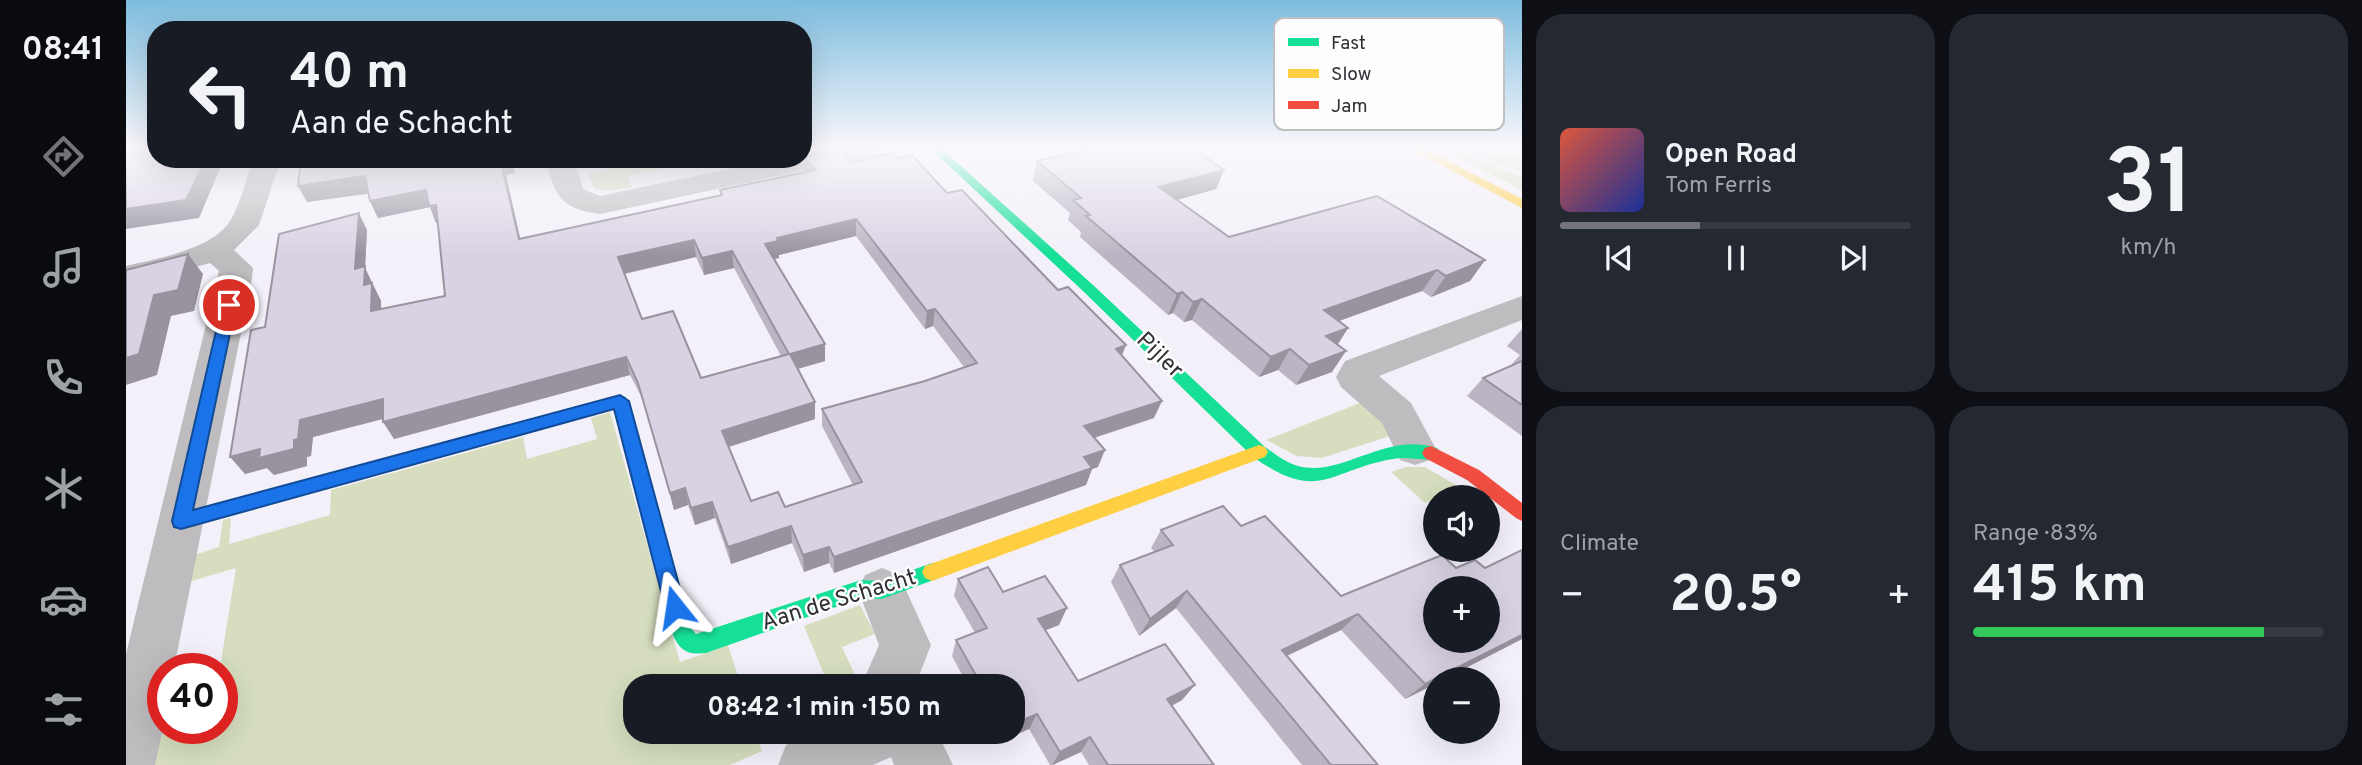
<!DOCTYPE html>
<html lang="en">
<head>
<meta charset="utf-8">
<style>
  body { margin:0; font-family:Overpass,sans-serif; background:#242831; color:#f1f3f6; height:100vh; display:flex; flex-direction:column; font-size:26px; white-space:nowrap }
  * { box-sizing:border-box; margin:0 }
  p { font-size:23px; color:#9ea1a6 }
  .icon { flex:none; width:38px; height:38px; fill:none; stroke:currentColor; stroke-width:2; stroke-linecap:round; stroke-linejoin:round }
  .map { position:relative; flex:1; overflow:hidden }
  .details { display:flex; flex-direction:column; gap:14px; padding:14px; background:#0d0f14; width:840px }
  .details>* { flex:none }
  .hud { position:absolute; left:21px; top:21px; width:665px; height:147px; border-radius:28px; box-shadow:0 7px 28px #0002; background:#171b24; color:#f1f3f6; overflow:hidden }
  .tools { position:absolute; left:1297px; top:485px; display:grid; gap:14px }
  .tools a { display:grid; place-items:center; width:77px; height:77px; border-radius:50%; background:#171b24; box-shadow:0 7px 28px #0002; font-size:35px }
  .speed { position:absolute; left:21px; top:653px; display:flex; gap:14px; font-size:35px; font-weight:700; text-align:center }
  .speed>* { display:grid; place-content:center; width:91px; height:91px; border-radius:50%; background:#171b24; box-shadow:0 7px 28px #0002; line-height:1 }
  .speed .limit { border:10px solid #d22; background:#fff; color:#111 }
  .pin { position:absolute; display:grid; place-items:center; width:60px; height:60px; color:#fff; margin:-30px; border:4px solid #fff; border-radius:50%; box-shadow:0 2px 7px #0007 }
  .me { position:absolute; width:77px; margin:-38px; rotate:345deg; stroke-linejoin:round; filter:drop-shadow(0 0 5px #0008) }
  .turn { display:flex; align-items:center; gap:24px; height:147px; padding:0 28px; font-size:32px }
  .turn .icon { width:91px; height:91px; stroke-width:2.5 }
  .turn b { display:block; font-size:49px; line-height:60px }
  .big { font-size:52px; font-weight:700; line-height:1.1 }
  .details .tile { flex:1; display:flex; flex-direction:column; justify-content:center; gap:10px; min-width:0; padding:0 24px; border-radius:28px; background:#242831 }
  .details .dial { align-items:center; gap:0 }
  .dial b { font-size:91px; line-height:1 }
  .song { display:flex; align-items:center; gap:21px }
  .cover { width:84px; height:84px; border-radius:10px; background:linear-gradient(135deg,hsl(10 70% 55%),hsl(230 70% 35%)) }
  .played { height:7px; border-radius:4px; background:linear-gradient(90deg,#75737a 40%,#363941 40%) }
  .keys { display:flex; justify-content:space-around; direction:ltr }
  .heat { display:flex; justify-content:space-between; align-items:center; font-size:38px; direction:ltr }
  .charge { height:10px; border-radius:5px; background:linear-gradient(90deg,#34c759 83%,#363941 0) }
  .details .tiles { flex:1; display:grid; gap:14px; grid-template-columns:repeat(2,1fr) }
  .trip { position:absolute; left:497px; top:674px; width:402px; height:70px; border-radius:28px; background:#171b24; box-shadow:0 7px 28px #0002; font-weight:700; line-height:70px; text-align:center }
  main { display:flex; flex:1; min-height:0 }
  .menu { display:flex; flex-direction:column; width:126px; justify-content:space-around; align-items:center; background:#090b0e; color:#9ea1a6 }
  .menu .icon { width:49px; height:49px }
  .menu .active { color:#75737a }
  .menu b { font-size:32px; color:#f1f3f6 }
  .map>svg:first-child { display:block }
  .green { fill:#d6debf }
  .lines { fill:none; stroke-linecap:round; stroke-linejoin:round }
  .street { fill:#bebcbe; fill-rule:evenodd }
  .fast { fill:#16e098; fill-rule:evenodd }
  .slow { fill:#ffcf43; fill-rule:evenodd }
  .jam { fill:#f24e42; fill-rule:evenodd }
  .wall { fill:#bbb5c3; fill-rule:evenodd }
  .shaded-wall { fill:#98939f }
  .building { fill:#d9d2e3; stroke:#98939f; stroke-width:2; fill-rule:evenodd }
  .route { fill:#1a73e8; stroke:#114b97; stroke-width:2 }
  .labels { text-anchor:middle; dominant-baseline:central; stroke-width:5; stroke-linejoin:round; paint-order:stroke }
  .street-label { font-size:23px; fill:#312f35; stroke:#fdfdfd }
  .key { fill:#fdfdfd; stroke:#c0bfc1; stroke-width:2 }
  .key-label { font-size:19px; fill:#312f35 }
</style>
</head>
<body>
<main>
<nav class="menu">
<b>08:41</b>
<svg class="icon active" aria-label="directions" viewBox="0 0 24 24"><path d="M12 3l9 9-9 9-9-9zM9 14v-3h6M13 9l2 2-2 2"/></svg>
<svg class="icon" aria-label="music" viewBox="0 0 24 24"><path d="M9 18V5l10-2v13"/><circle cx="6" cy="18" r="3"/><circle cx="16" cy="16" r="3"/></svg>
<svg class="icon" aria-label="phone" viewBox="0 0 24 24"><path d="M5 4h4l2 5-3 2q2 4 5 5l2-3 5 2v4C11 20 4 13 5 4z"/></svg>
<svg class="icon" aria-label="climate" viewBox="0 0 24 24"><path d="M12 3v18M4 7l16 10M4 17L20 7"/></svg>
<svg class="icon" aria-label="car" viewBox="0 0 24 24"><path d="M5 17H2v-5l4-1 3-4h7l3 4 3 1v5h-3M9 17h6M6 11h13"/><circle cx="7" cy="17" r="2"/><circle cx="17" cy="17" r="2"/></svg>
<svg class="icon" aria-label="filters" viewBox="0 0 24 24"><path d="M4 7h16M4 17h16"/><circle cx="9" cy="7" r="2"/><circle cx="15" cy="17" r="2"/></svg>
</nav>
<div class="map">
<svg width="1396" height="765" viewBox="0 0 1396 765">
  <rect width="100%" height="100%" fill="#f3f0f9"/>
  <g class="green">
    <polygon points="1313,148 1325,148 1396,177 1396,190"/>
    <polygon points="1335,148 1383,148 1395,153 1396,173"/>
    <polygon points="478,159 585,159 501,176 506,187 482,191 468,188 462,174 482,170"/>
    <polygon points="1239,401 1260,418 1264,436 1196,458 1171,456 1140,440"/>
    <polygon points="484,412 554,662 602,645 615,686 509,686 509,732 629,732 636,751 604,765 19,765 37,728 96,728 94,668 110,568 52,585 59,558 93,547 97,520 105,518 103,544 204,515 205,490 397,437 401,459 471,439 465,418"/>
    <polygon points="1280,467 1299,467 1333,487 1299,503 1265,472"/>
    <polygon points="734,605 749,634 716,647 734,686 703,686 678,626"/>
  </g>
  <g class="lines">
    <g class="street">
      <path d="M707 148H759L755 154 745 156 474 214C434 208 429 197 420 159H448L457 189 474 196 651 159H677V154Z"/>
      <path d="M127 159H155L133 225 108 250 127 268 126 278 48 668H37V728L29 765H0V654L93 271 84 263 0 286V266C30 259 87 249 104 221 115 203 120 179 127 159Z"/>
      <polygon points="1396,296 1396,320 1253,376 1285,403 1310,449 1304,460 1289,465 1274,460 1256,423 1215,387 1210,377 1219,361"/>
      <polygon points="756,568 773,575 805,645 789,686 735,686 753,645 732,590 739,575"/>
      <polygon points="693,732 811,732 827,765 768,765 765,757 747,765 652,765 660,745"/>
    </g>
    <g class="fast">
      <path d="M804 148H815L967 285 1139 447C1149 454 1160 463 1172 466 1216 478 1259 431 1311 448L1314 453 1311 458C1298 462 1282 456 1267 459 1202 470 1194 504 1127 457L957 291Z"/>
      <path d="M494 395 500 397 502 401 565 628 570 634 735 580 756 581 806 563 813 566 816 572 813 578 756 599 735 598 580 653C561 655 554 651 546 633L488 409 55 529 48 527 46 521 48 515 55 513Z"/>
    </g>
    <g class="slow">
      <polygon points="1283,148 1297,148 1396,199 1396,208"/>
      <polygon points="1133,445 1139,447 1142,452 1139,457 806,581 799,578 796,572 799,566"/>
    </g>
    <polygon class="jam" points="1305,446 1353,470 1396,503 1396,521 1390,518 1341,480 1299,458 1296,453 1299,448"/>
  </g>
  <g class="wall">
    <path d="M678 157 726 162 771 158 821 193 996 356 1028 418 968 438 972 467 966 469 960 485 708 573 703 563 678 572 666 543 605 564 589 518 569 525 562 505 548 510 517 400 504 375 268 439 257 419 214 430 187 437 185 456 181 457V466L148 475 141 468 119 474 139 327 241 230 239 268 255 301V309L319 296 312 223H310L304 207 252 218 244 201 242 193 181 202 172 186 389 173 380 175 394 238 594 196V190L679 172ZM730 236 799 329 807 326 838 367 799 381 696 409V426L727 485 659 507 625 501 603 447 689 419V402L672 369 699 361V344L648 259 653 258V255ZM570 257 578 275 608 268 655 356 575 378 516 319 499 274Z"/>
    <polygon points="911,161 1098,170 1090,189 1051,200 1103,237 1359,260 1344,281 1305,297 1296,291 1213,321 1222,328 1211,345 1206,372 1170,385 1152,370 1133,377 1066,320 1058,322 1047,313 1042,315 954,237 955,232 942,220 944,213 907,181"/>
    <polygon points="1396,329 1396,436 1341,396 1357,378 1386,365 1385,365 1394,355 1381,346"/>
    <polygon points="1115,526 1215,596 1330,568 1359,568 1396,550 1396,639 1318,679 1309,679 1309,684 1279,699 1215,630 1161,656 1252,765 1176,765 1050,608 1013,636 985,582 994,565 1029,552 1025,548 1035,530"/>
    <polygon points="832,579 877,592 933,625 919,630 952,681 1056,700 1046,706 1088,765 963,765 955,752 927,765 924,765 903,729 873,742 867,732 887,732 887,686 842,686 826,656 830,640 849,633 828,596"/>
  </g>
  <g class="shaded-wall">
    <polygon points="677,148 695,148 677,151"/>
    <polygon points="80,159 98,159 73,218 0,229 0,209"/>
    <polygon points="374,159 385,159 389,173 380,175 398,256 393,239"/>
    <polygon points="1098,170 1090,189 1026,207 1033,187"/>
    <polygon points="239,176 247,193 181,202 172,186"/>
    <polygon points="300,190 310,205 317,222 310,223 304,207 252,218 244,201"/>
    <polygon points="233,213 241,230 239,268 255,301 255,328 245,311 229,269"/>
    <polygon points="730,219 730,236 653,255 653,258 640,261 639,244 651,238"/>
    <polygon points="568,240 570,257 496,274 492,257"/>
    <polygon points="606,251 608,268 578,275 576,258"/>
    <polygon points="62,254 77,274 68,311 45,316 31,375 0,385 0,358 28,295"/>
    <polygon points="1359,260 1344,281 1305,297 1320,276"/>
    <polygon points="1311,270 1296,291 1185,331 1198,310"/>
    <polygon points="1056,292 1047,313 1042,315 1051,294"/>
    <polygon points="1076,299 1066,320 1058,322 1067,302"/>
    <polygon points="809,309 807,326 799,329 801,311"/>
    <polygon points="1222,328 1209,349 1200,336"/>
    <polygon points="699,344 699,361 664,371 664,354"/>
    <polygon points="1000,345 993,363 990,349"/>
    <polygon points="1164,349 1152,370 1133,377 1145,357"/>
    <polygon points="1220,351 1206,372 1170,385 1183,365"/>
    <polygon points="500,357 504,375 268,439 257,422"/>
    <polygon points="257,399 268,416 187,437 185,456 181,457 181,466 148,475 141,468 119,474 104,457 174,420"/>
    <polygon points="1036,401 1028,418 952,443 958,426"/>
    <polygon points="689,402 689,419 599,448 596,431"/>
    <polygon points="979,450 972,467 966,469 960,485 708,573 708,557 958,457"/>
    <polygon points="559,488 562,505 548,510 544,493"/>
    <polygon points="586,502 589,518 569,525 565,508"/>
    <polygon points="665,526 666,543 605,564 602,547"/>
    <polygon points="703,547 703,563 678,572 677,555"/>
    <polygon points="1061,591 1050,608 1013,636 1024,619"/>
    <polygon points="941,608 933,625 905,636 912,619"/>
    <polygon points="1232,614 1215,630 1141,665 1156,650"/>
    <polygon points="1396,635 1396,639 1318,679 1309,679 1309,684 1279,699 1299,684"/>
    <polygon points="1069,685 1056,700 1029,714 1041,699"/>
    <polygon points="911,714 903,729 873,742 877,732 887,732 887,724"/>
    <polygon points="964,737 955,752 926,765 934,752"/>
  </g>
  <g class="building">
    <polygon points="0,148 30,148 30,159 80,159 60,200 0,209"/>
    <polygon points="966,148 1066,148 1098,170 1033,187 1103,237 1251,196 1359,260 1320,276 1311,270 1198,310 1222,328 1200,336 1220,351 1183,365 1164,349 1145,357 1076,299 1067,302 1056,292 1051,294 960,216 964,215 947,200 955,198 911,161"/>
    <path d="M715 149 726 162 767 153 771 158 786 155 821 193 836 190 932 290 942 287 1000 345 990 349 1036 401 958 426 979 450 958 457 966 468 708 557 703 547 677 555 665 526 602 547 586 502 565 508 559 488 544 493 512 383 500 357 257 422V399L202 413 174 420 172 439 168 440V449L133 458 134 449 104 457 125 330 139 327 153 234 233 213 229 269 239 266 238 285 246 283 245 311 319 296 310 205 303 206 300 190 244 201 239 176 172 186 175 159H374L393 239 596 195 594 190 689 170 678 157ZM730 219 801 311 809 309 851 363 799 381 696 409 736 482 659 507 652 492 625 501 596 431 689 402 664 354 699 344 639 244 652 241 651 238ZM568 240 576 258 606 251 663 354 575 378 547 311 516 319 492 257Z"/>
    <polygon points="62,254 52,290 28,295 13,354 0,358 0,270"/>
    <polygon points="1396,361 1396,405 1357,378"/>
    <path d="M1097 506 1115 526 1139 516 1215 596 1316 555 1330 568 1349 560 1359 568 1396 550V635L1299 684 1232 614 1156 650 1252 765H1205L1061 591 1024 619 994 565 1047 545 1035 530ZM1309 588H1362V640H1309Z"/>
    <polygon points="862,567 877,592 919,576 941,608 912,619 952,681 1039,644 1069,685 1041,699 1088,765 982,765 964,737 934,752 911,714 887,724 887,686 856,686 830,640 861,628 832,579"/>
  </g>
  <linearGradient id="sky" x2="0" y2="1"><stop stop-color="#7dbcde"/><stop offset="0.58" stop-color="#faf8fc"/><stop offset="1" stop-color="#faf8fc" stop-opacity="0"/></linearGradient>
  <rect width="1396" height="255" fill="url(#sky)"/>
  <polygon class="route" points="103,300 110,305 67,510 494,395 503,401 559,607 556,614 549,617 542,614 539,607 488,409 55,529 48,527 46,521 96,305"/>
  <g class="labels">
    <g class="street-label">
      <text transform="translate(1033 356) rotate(44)">Pijler</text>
      <text transform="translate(713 601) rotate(-17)">Aan de Schacht</text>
    </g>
  </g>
  <rect x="1148" y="18" width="230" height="112" rx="10" class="key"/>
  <rect x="1162" y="38" width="31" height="8" fill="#16e098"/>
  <rect x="1162" y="69" width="31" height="9" fill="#ffcf43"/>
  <rect x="1162" y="101" width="31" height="8" fill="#f24e42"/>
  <g class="key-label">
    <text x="1205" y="49">Fast</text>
    <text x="1205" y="80">Slow</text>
    <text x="1205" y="112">Jam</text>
  </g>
</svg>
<div class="tools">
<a><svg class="icon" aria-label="sound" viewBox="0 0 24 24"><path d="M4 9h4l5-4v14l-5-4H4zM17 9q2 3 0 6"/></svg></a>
<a>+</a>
<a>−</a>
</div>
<div class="speed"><div class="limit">40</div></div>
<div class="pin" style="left:103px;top:305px;background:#d93025"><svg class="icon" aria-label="arrive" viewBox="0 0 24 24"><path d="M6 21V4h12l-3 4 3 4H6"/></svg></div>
<svg class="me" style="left:549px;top:607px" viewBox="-20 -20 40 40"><path d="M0-17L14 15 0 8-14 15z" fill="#1a73e8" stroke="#fff" stroke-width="4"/></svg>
<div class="trip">08:42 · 1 min · 150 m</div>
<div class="hud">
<div class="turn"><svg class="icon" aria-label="left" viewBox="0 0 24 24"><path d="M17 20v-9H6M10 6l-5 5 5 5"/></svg><div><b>40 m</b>Aan de Schacht</div></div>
</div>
</div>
<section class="details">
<div class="tiles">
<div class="tile">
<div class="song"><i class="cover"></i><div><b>Open Road</b><p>Tom Ferris</p></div></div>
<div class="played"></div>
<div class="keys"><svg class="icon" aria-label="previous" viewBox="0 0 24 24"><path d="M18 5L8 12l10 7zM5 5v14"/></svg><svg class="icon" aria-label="pause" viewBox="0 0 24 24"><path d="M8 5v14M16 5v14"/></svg><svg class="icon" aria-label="next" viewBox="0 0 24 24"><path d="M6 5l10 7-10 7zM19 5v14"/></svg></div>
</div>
<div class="tile dial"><b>31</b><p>km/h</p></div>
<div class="tile"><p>Climate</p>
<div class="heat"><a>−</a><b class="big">20.5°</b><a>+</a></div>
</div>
<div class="tile"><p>Range · 83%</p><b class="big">415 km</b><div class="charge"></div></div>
</div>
</section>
</main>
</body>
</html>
